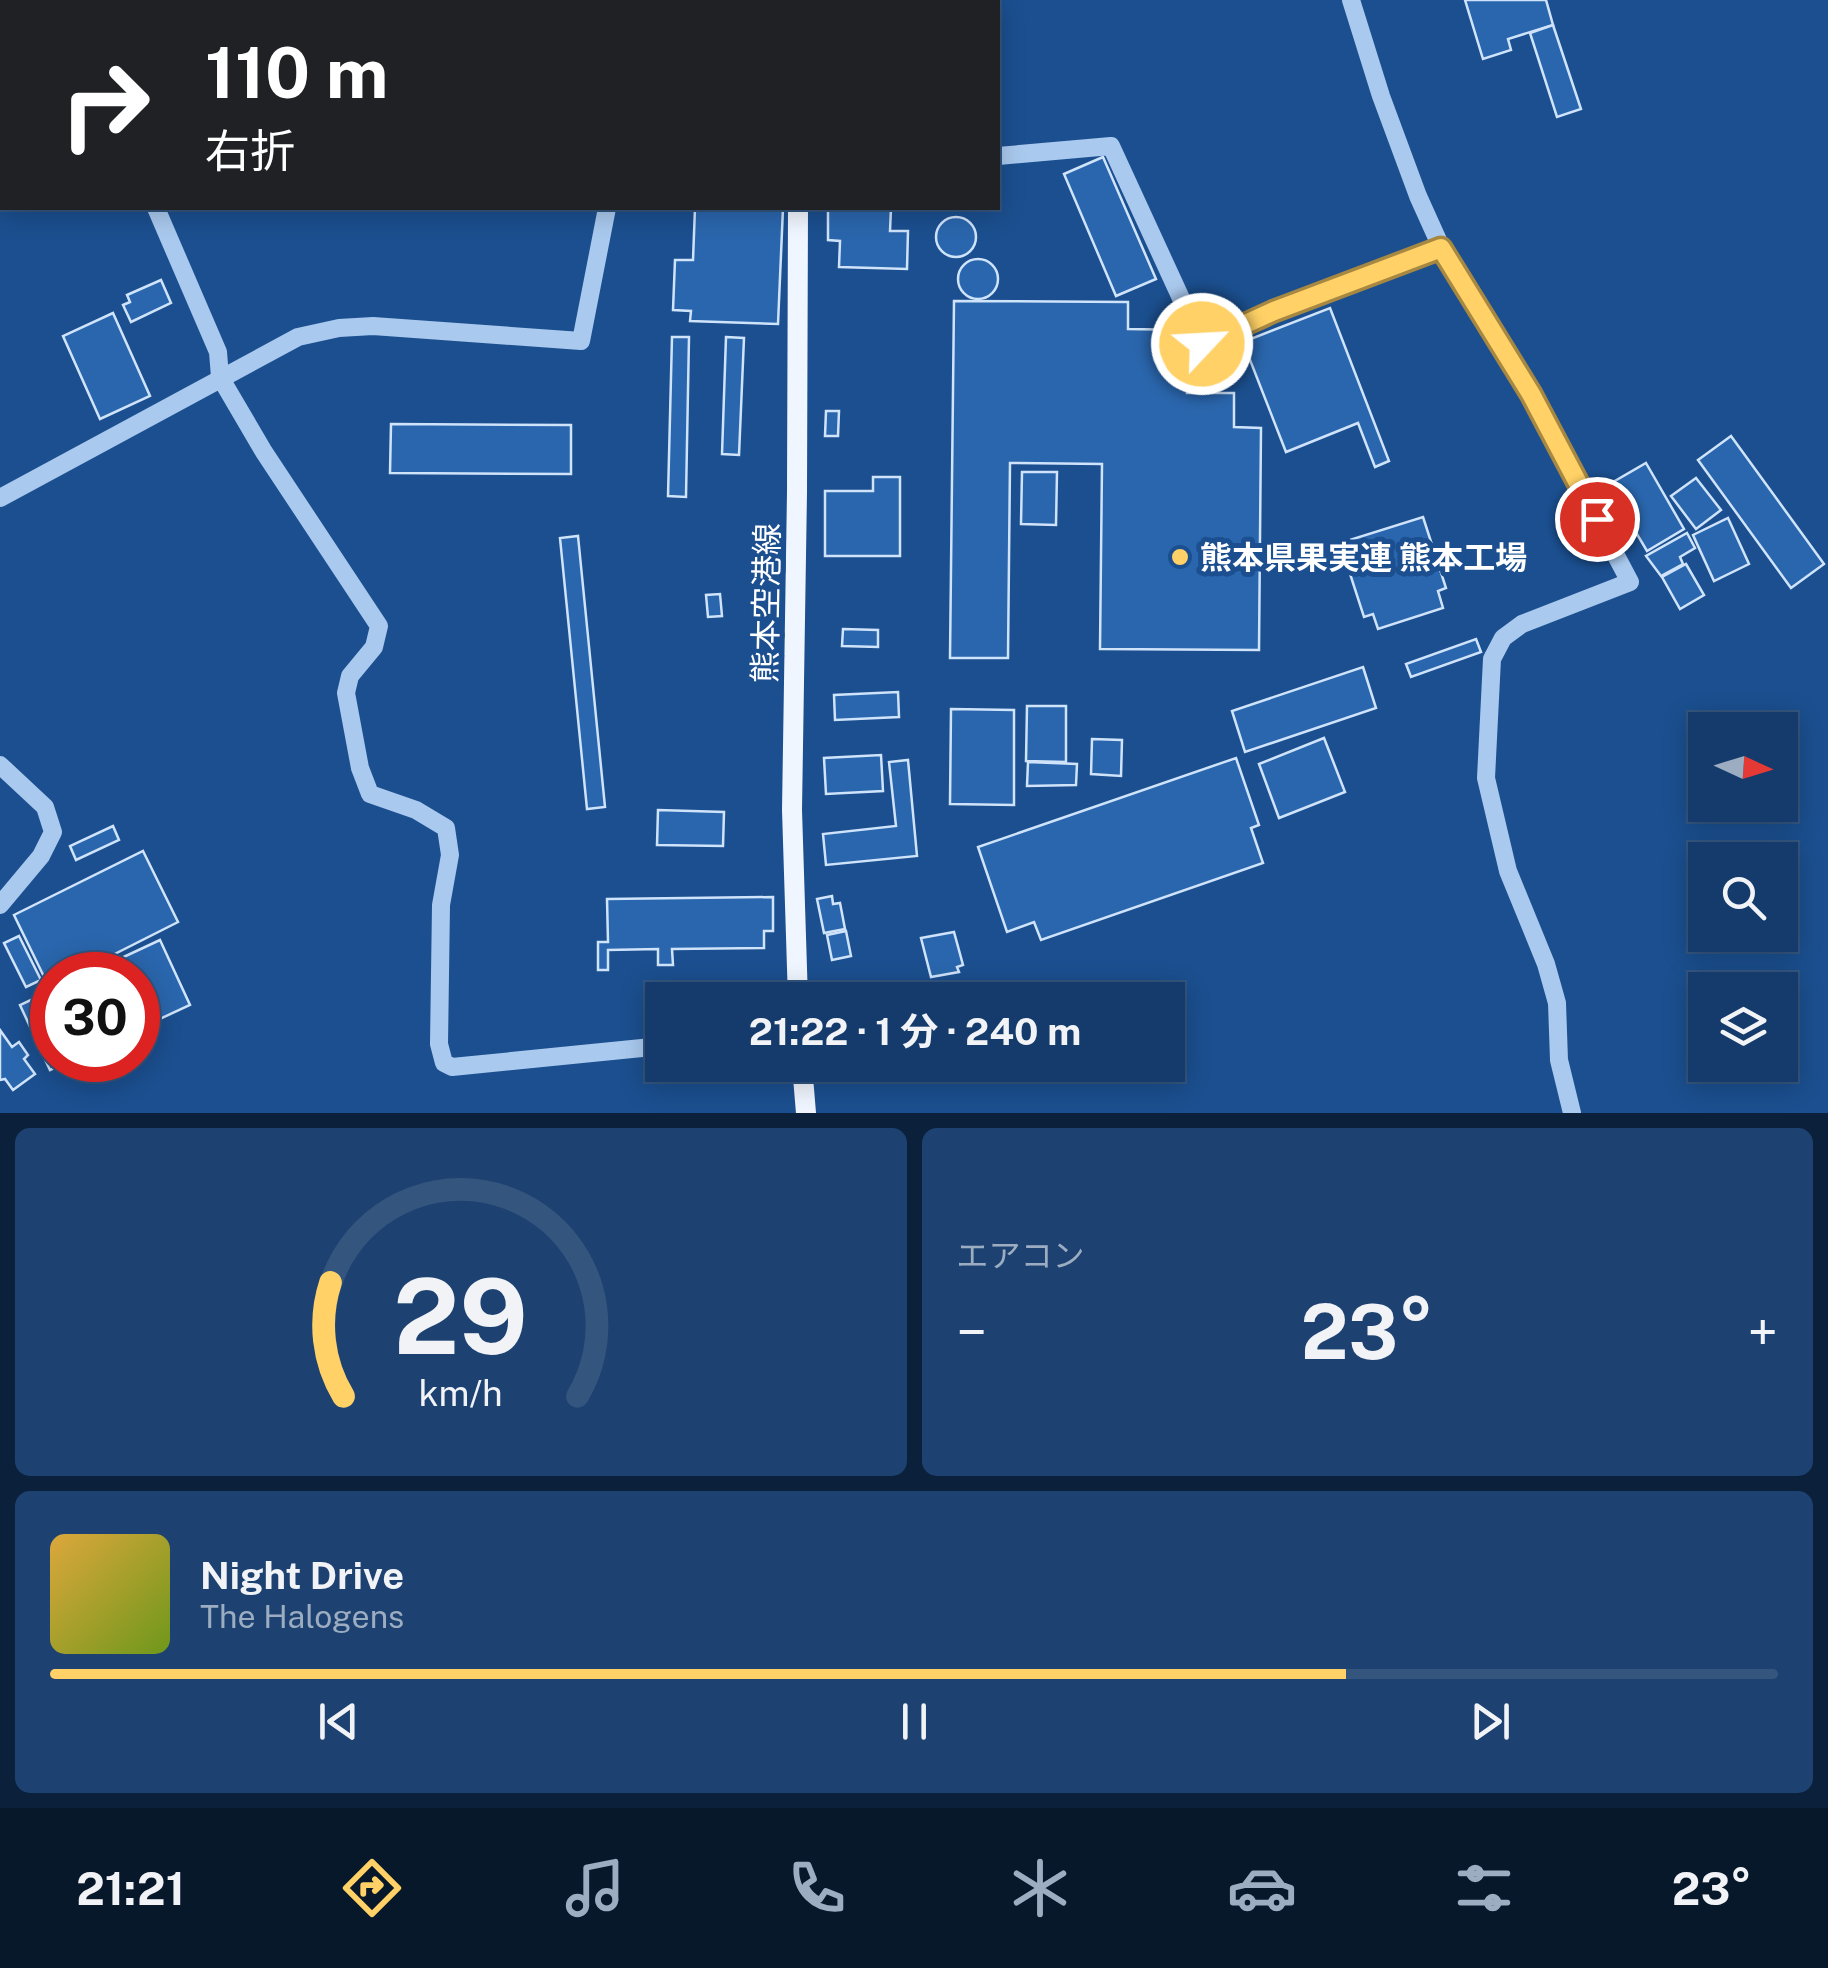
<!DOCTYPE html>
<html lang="ja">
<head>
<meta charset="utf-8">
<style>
  body { margin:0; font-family:"Public Sans","Noto Sans JP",sans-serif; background:#1d4271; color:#f1f3f6; height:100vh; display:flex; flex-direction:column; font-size:38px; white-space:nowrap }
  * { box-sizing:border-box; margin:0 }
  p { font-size:32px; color:#9dadc1 }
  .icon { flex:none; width:55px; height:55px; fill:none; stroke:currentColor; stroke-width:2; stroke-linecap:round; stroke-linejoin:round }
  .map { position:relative; height:1113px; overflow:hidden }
  .sheet { display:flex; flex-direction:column; gap:15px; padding:15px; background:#0b203b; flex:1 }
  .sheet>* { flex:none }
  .top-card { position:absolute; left:0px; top:0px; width:1000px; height:210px; box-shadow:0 5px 25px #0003,0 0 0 2px #33557e; background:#202124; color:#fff; overflow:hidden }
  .needle { width:65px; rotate:94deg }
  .tools { position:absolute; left:1688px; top:712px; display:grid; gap:20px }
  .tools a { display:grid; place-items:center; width:110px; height:110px; border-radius:0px; background:#143b6b; box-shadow:0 5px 25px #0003,0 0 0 2px #33557e; font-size:50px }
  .speed { position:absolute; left:30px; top:952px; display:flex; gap:20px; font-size:50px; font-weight:700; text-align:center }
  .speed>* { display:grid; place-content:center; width:130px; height:130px; border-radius:50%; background:#143b6b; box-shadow:0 5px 25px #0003,0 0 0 2px #33557e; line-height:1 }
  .speed .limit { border:15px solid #d22; background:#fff; color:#111 }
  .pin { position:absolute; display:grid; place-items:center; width:85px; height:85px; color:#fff; margin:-42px; border:5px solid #fff; border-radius:50%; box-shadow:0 2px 10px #0007 }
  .me { position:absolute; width:110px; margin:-55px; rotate:65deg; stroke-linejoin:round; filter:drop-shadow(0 0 8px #0008) }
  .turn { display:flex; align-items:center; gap:35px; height:210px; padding:0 40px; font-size:45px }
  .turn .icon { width:130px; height:130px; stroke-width:2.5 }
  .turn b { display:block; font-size:70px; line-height:85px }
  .big { font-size:75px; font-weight:700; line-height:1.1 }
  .sheet .widget { flex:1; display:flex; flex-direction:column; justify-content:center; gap:15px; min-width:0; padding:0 35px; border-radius:15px; background:#1d4271 }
  .sheet .dial { align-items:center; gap:0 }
  .dial svg { height:260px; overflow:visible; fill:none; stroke:#33557e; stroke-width:7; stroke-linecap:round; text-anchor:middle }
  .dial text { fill:#f1f3f6; stroke:none }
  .song { display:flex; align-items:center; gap:30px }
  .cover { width:120px; height:120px; border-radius:15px; background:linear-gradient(135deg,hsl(40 70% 55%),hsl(80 70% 35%)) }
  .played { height:10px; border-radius:5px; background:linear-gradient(90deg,#ffd166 75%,#33557e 75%) }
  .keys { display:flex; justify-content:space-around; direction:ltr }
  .heat { display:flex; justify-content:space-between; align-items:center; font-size:55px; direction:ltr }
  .sheet .tiles { flex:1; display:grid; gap:15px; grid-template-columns:1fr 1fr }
  .widget:last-child { grid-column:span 2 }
  .trip { position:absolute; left:645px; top:982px; width:540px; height:100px; border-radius:0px; background:#143b6b; box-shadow:0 5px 25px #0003,0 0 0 2px #33557e; font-weight:700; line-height:100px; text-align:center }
  .dock { display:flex; height:160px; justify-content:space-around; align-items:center; background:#08182b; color:#9dadc1 }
  .dock .icon { width:70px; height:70px }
  .dock .active { color:#ffd166 }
  .dock b { font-size:45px; color:#f1f3f6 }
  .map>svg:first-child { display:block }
  .building { fill:#2a66ad; stroke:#cfe3fa; stroke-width:2.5 }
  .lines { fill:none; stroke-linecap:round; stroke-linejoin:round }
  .minor { stroke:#a9c9ee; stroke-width:18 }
  .major { stroke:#f0f6ff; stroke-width:20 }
  .route-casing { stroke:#a68842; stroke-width:25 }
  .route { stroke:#ffd166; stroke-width:18 }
  .poi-dot { fill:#ffd166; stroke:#1b4f8f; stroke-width:4 }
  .labels { text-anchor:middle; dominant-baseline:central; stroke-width:10; stroke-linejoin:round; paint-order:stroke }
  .poi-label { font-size:32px; font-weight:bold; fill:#fff; stroke:#1b4f8f; text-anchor:start }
  .street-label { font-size:32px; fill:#fff; stroke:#1b4f8f }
</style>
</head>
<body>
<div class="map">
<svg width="1828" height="1113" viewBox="0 0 1828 1113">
  <rect width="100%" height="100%" fill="#1b4f8f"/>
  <g class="building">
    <polygon points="1465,0 1546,0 1553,25 1508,39 1511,50 1483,59"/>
    <polygon points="1553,25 1581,109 1557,117 1530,33"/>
    <polygon points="1103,157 1156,279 1116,296 1064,174"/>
    <polygon points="695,208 783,208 778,324 690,321 691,311 673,310 675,260 693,260"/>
    <polygon points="828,208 891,208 890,231 908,231 907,269 839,267 840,241 828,240"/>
    <circle cx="956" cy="237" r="20"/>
    <circle cx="978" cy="279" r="20"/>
    <polygon points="161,280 171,303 131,322 123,305 130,302 127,295"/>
    <polygon points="954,301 1128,302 1128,329 1188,330 1187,393 1234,393 1234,427 1261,428 1259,650 1100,649 1102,464 1010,463 1008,658 950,658"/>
    <polygon points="1330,308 1389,461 1375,467 1358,423 1286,452 1243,342"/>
    <polygon points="113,313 150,396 100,419 63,336"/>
    <polygon points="672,337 689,337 686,497 668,496"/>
    <polygon points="726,337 744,338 739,455 722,454"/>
    <polygon points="826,411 839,411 838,436 825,436"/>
    <polygon points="391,424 571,425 571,474 390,473"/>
    <polygon points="1731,436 1824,564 1791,588 1698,460"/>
    <polygon points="1646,463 1684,529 1647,551 1608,485"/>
    <polygon points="1022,472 1057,472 1056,525 1021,524"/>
    <polygon points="873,477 900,477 900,556 825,556 825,491 873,491"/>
    <polygon points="1696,478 1721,510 1696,529 1671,496"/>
    <polygon points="1423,517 1446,588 1438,591 1443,608 1378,629 1373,614 1364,617 1340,543"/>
    <polygon points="1728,518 1749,564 1714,581 1693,535"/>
    <polygon points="1687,533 1695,548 1680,557 1683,564 1661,576 1646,556"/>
    <polygon points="578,536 605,807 587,809 560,538"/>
    <polygon points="1686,564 1704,595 1680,609 1662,577"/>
    <polygon points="720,594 722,616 708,617 706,595"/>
    <polygon points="843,629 878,630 878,647 842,646"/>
    <polygon points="1476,639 1481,652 1411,677 1406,664"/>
    <polygon points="1363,667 1376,708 1245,752 1232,711"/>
    <polygon points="898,692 899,717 835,720 834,695"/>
    <polygon points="1027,706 1066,706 1066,762 1026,761"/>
    <polygon points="951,709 1014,710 1014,805 950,804"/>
    <polygon points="1324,738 1345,792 1279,818 1259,764"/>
    <polygon points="1092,739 1122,740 1121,776 1091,774"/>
    <polygon points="881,755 883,791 826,794 824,758"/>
    <polygon points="1236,758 1259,825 1251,828 1263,863 1041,940 1034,922 1007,932 978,847"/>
    <polygon points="908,760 917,856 826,865 823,834 896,826 889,762"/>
    <polygon points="1028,762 1077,764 1076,785 1027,786"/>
    <polygon points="658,810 724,812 723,846 657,845"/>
    <polygon points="113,826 119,840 76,860 70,846"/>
    <polygon points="143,851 178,922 73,975 52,975 52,985 49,987 14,915"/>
    <polygon points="832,896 833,904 840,903 845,929 824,933 817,899"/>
    <polygon points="773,897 773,931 764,931 764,948 672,949 673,965 658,965 658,949 608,950 608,970 598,970 598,942 608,942 607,899"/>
    <polygon points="846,931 851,956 832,960 827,935"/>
    <polygon points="954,932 963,965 957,967 959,972 931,977 921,938"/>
    <polygon points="19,936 41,980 26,987 4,943"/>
    <polygon points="160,940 190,1005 138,1029 138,975 85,975"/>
    <polygon points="52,990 52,1060 71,1060 50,1070 20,1005"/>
    <polygon points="0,1030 12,1047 19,1042 28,1055 24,1059 35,1074 13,1090 5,1079 0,1080"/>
    <polygon points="836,1065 878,1065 879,1072 839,1081"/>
  </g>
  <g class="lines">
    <g class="minor">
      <polyline points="1351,0 1381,96 1418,196 1441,247 1531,395 1630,582 1522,624 1503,638 1492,659 1486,778 1508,871 1546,964 1557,1003 1559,1060 1572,1113"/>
      <polyline points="187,2 187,0"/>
      <polyline points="998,156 1111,146 1202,344 1274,311 1441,247"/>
      <polyline points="156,208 218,352 220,377 264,452 379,626 374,647 350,676 346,693 360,768 370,794 416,810 446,828 450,855 441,905 439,1044 444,1063 452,1067 662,1046"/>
      <polyline points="0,498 298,337 339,328 373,326 581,341 607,208"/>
      <polyline points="0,765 45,807 53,832 41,856 0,905"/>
    </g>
    <g class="major">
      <polyline points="790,0 791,2"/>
      <polyline points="798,1000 792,810 797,492 798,208"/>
      <polyline points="802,1065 806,1113"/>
    </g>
  </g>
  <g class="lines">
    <g class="route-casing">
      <polyline id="route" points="1202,344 1274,311 1441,248 1531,394 1597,519"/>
    </g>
    <use href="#route" class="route"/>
  </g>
  <circle class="poi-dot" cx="1180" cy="557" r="10"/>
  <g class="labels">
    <g class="poi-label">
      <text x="1200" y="557">熊本県果実連 熊本工場</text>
    </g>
    <g class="street-label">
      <text transform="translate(766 603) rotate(-89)">熊本空港線</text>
    </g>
  </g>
</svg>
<div class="tools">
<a><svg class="needle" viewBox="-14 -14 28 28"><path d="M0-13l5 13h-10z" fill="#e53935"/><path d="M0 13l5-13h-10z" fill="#9dadc1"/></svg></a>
<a><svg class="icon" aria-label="search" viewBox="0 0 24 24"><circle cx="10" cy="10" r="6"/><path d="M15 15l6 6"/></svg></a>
<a><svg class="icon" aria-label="layers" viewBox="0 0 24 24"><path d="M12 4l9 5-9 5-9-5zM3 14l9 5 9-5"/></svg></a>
</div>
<div class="speed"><div class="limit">30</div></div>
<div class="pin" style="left:1597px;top:519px;background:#d93025"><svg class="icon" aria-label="arrive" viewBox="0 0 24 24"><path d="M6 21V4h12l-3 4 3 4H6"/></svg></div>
<svg class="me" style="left:1202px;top:344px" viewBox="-20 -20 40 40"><circle r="17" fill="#ffd166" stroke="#fff" stroke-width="3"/><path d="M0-11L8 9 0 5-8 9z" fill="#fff"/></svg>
<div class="trip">21:22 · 1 分 · 240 m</div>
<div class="top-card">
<div class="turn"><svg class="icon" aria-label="right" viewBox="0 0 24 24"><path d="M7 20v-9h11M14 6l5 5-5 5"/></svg><div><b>110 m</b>右折</div></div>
</div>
</div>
<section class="sheet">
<div class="tiles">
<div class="widget dial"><svg viewBox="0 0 100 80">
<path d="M14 69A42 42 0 1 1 86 69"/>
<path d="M14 69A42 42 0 0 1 10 34" stroke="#ffd166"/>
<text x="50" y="56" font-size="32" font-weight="700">29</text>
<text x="50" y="72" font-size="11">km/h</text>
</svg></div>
<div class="widget"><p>エアコン</p>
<div class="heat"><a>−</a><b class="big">23°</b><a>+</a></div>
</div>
<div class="widget">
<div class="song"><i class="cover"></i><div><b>Night Drive</b><p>The Halogens</p></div></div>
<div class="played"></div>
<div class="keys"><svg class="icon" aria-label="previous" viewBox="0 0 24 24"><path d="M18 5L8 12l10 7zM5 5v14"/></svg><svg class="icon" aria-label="pause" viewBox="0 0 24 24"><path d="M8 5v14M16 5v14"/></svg><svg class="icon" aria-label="next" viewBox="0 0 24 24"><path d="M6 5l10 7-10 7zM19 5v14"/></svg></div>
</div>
</div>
</section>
<nav class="dock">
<b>21:21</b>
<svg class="icon active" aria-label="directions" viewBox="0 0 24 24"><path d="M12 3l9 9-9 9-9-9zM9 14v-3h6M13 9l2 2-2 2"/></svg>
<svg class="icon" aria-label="music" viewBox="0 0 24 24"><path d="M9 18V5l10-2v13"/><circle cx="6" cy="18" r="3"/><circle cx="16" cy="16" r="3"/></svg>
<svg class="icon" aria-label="phone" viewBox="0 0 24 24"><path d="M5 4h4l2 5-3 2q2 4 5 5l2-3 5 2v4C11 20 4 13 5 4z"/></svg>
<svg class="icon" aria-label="climate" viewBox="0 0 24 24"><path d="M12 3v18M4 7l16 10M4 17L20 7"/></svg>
<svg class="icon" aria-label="car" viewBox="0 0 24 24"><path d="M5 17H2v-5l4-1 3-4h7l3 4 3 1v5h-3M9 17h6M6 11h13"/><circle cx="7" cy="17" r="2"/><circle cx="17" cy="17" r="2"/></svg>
<svg class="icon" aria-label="filters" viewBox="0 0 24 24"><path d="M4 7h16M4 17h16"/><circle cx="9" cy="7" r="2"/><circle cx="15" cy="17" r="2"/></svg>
<b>23°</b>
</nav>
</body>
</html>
